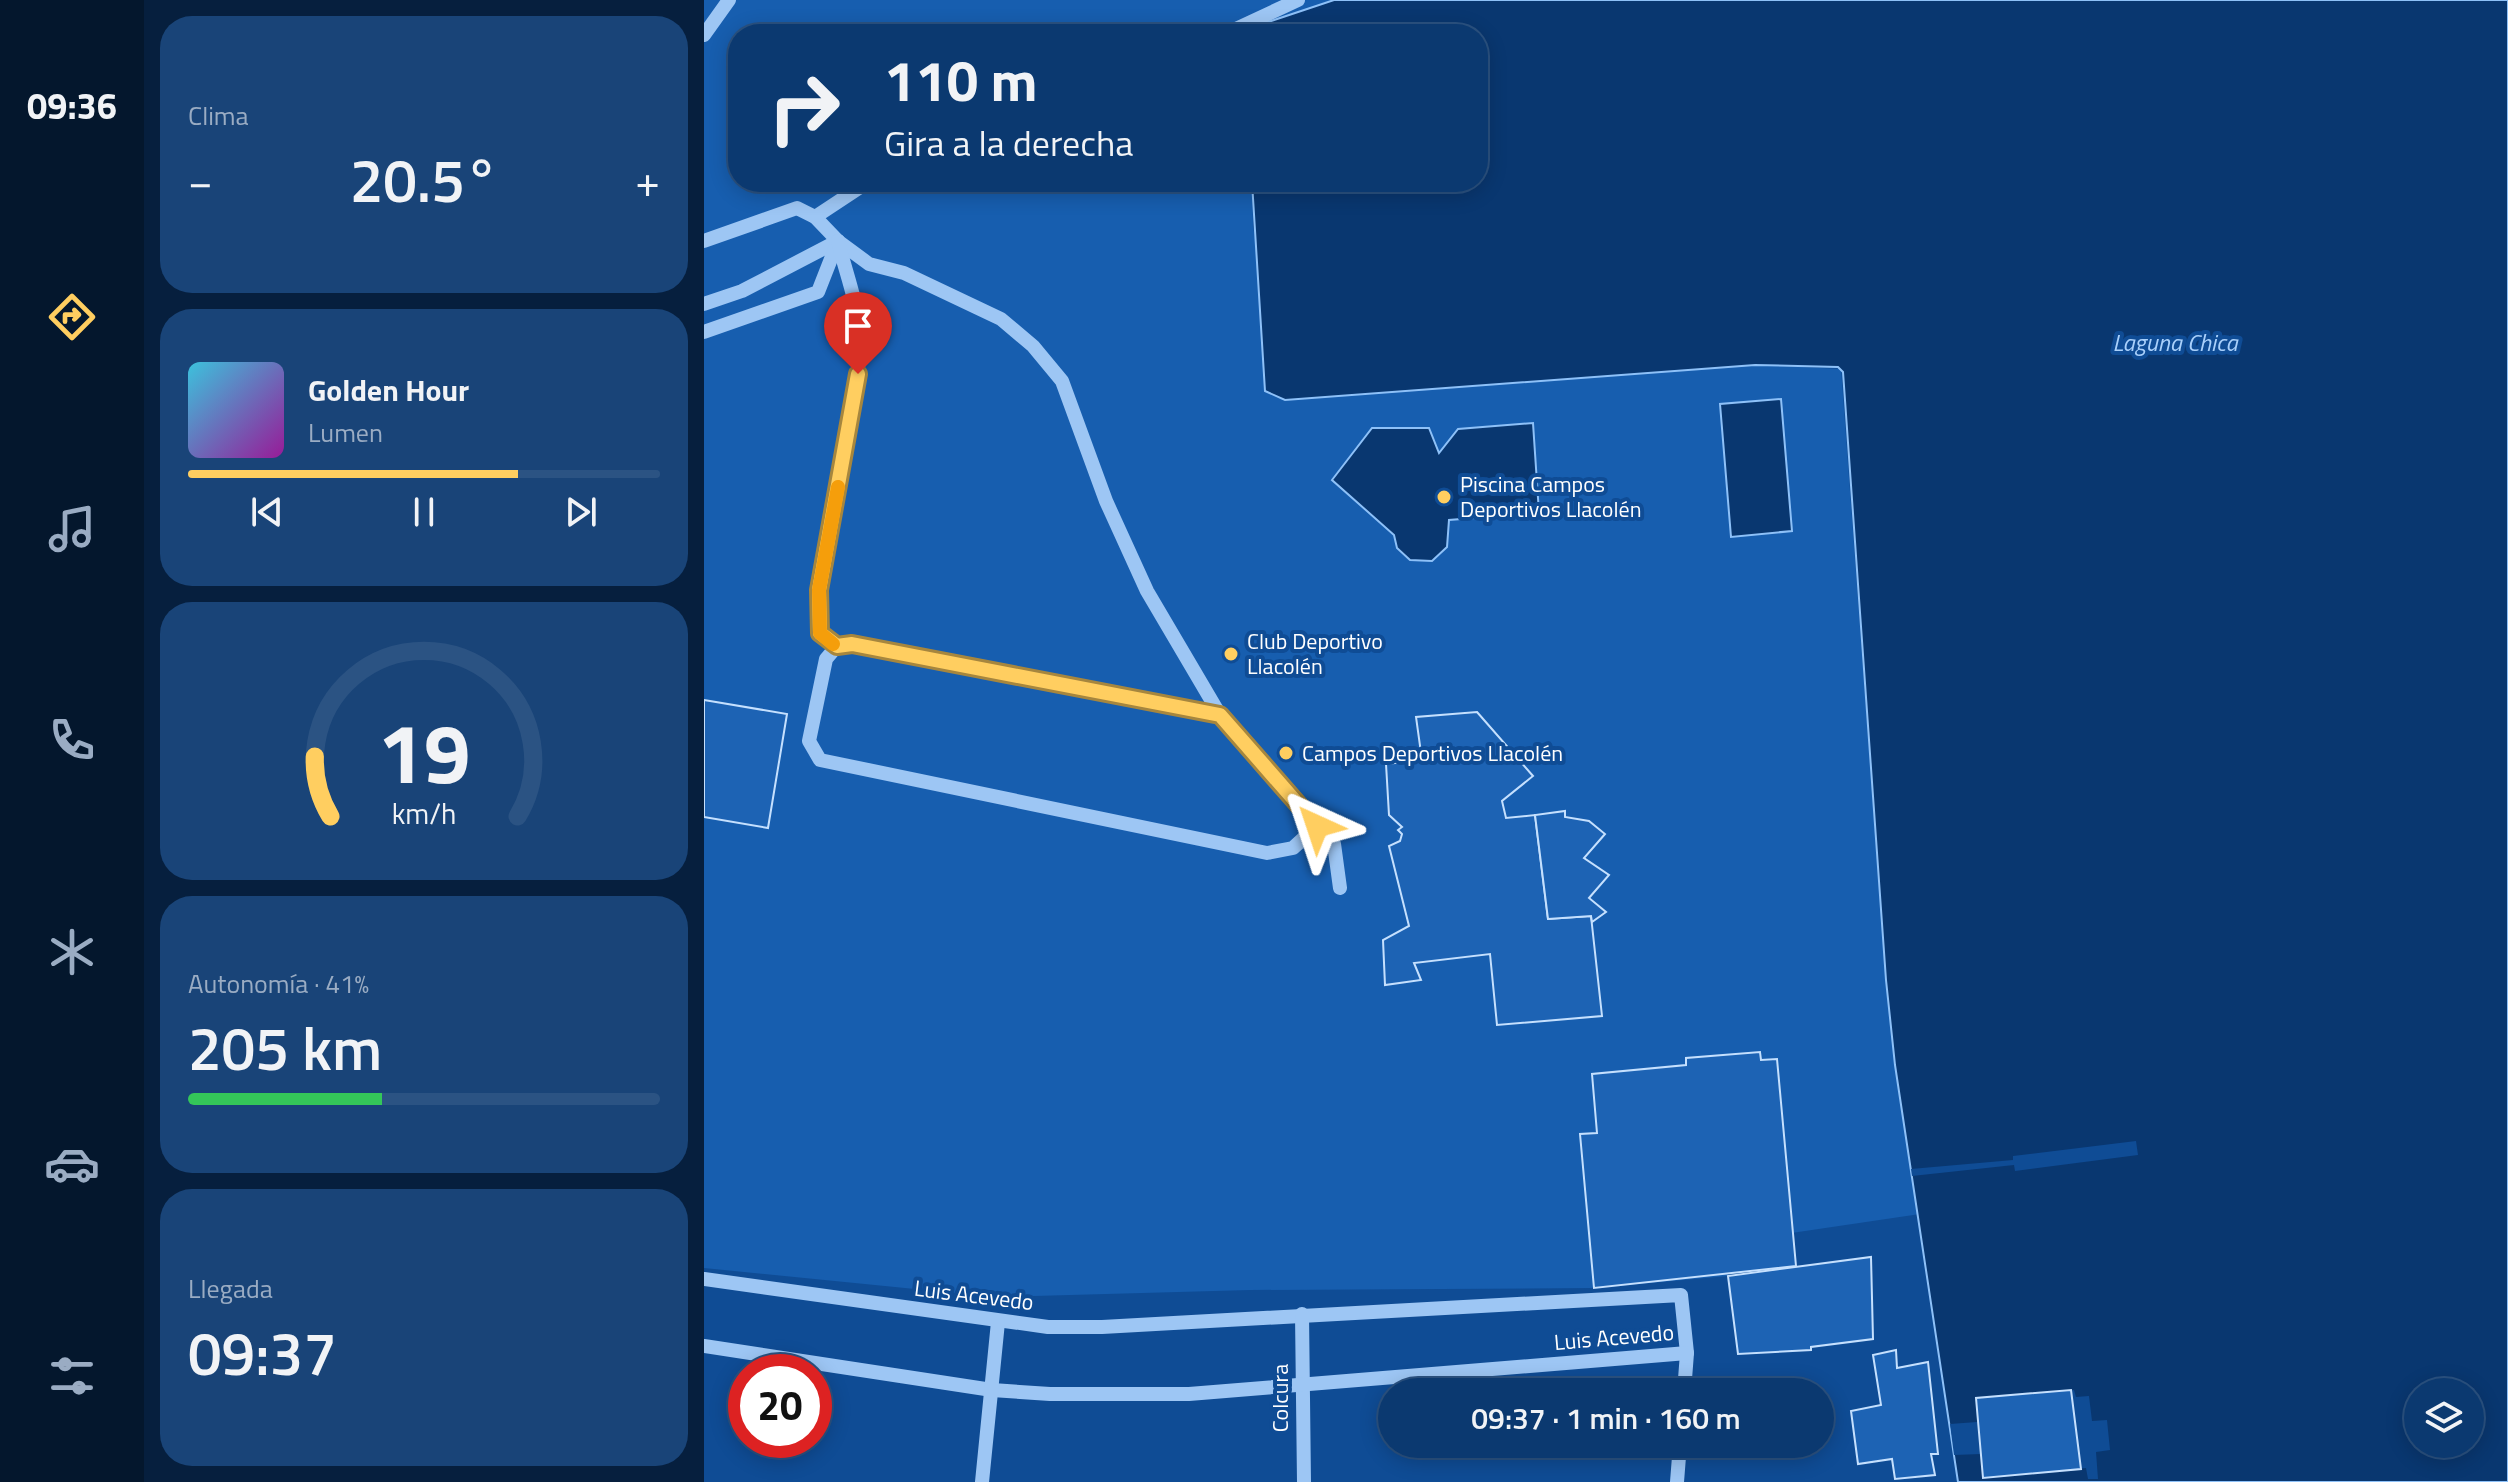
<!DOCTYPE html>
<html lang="es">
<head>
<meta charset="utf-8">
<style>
  body { margin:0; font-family:"Titillium Web",sans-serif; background:#194478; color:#f1f3f6; height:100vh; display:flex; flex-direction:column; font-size:30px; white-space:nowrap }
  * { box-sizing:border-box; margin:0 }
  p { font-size:26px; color:#9aacc3 }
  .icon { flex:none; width:44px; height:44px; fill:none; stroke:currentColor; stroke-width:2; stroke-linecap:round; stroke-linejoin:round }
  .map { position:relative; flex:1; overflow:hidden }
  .sheet { display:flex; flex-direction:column; gap:16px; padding:16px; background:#061f3e; width:560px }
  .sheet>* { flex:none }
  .top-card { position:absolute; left:24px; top:24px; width:760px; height:168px; border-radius:32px; box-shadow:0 4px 20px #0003,0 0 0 2px #2b5383; background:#0b3970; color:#f1f3f6; overflow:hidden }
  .tools { position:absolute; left:1700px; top:1378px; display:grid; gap:16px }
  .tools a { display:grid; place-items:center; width:80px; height:80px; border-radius:50%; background:#0b3970; box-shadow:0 4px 20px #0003,0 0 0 2px #2b5383; font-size:40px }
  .speed { position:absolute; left:24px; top:1354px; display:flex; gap:16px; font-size:40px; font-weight:700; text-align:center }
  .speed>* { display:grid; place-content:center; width:104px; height:104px; border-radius:50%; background:#0b3970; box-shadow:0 4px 20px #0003,0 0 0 2px #2b5383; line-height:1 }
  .speed .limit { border:12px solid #d22; background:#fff; color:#111 }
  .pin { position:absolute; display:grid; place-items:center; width:68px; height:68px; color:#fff; margin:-82px -34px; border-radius:50% 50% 50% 0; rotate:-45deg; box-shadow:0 0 8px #0007 }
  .pin .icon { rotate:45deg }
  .me { position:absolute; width:88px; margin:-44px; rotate:318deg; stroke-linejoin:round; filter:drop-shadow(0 0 6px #0008) }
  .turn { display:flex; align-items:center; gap:28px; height:168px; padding:0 24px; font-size:36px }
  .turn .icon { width:104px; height:104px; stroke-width:2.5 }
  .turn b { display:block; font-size:56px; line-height:68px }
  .big { font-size:60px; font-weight:600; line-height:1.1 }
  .sheet .widget { flex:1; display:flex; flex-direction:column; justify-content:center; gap:12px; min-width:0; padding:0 28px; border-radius:32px; background:#194478 }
  .sheet .dial { align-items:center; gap:0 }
  .dial svg { height:208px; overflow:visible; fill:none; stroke:#2b5383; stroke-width:7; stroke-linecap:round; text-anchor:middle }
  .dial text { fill:#f1f3f6; stroke:none }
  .song { display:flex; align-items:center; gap:24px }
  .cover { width:96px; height:96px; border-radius:12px; background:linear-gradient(135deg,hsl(190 70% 55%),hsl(300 70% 35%)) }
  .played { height:8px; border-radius:4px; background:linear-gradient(90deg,#ffce60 70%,#2b5383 70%) }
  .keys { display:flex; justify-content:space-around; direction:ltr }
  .heat { display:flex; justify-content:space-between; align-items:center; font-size:44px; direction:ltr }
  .charge { height:12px; border-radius:6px; background:linear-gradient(90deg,#34c759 41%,#2b5383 0) }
  .trip { position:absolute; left:674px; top:1378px; width:456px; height:80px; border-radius:40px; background:#0b3970; box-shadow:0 4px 20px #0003,0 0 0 2px #2b5383; font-weight:600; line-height:80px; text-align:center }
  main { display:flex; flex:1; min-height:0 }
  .menu { display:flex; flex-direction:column; width:144px; justify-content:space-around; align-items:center; background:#04172d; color:#9aacc3 }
  .menu .icon { width:56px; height:56px }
  .menu .current { color:#ffce60 }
  .menu b { font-size:36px; color:#f1f3f6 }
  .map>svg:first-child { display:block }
  .green { fill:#175eaf }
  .water { fill:#093770; stroke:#8ec1f8; stroke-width:2; fill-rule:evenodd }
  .pier { fill:#0f4c95 }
  .building { fill:#1d63b4; stroke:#c5e0fe; stroke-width:2 }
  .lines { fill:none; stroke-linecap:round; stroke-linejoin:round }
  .minor { stroke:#9dc6f4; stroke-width:14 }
  .route-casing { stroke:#a6863e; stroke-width:20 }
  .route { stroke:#ffce60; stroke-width:14 }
  .slow { stroke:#f59e0b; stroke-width:14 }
  .poi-dot { fill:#ffce60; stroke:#0f4c95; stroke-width:3 }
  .labels { text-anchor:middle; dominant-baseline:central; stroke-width:8; stroke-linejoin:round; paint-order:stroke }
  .poi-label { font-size:22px; fill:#fff; stroke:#0f4c95; text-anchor:start }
  .street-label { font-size:22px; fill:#fff; stroke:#0f4c95 }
  .water-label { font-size:24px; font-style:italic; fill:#a9d0fb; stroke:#0f4c95 }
</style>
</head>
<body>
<main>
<nav class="menu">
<b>09:36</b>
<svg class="icon current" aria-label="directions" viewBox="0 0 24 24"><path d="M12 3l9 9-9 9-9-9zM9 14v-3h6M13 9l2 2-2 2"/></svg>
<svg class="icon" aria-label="music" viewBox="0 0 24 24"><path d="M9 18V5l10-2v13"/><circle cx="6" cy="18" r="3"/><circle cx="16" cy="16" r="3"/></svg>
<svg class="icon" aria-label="phone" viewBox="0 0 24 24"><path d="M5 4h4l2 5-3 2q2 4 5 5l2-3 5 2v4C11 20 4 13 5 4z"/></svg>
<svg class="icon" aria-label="climate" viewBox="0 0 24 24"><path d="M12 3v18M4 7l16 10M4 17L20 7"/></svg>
<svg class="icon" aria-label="car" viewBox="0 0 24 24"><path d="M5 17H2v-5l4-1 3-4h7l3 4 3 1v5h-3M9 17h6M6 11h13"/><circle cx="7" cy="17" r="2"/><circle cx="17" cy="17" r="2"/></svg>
<svg class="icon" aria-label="filters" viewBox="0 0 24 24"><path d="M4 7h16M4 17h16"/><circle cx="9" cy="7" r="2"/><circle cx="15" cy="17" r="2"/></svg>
</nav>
<section class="sheet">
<div class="widget"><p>Clima</p>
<div class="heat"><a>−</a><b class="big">20.5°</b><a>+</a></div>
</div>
<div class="widget">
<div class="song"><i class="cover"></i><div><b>Golden Hour</b><p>Lumen</p></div></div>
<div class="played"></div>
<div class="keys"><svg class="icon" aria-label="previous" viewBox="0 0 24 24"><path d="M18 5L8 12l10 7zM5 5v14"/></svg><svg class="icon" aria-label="pause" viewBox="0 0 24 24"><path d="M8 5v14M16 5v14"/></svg><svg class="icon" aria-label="next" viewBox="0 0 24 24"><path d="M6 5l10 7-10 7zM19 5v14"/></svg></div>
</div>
<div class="widget dial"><svg viewBox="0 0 100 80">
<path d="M14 69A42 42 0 1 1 86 69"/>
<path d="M14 69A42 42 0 0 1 8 46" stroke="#ffce60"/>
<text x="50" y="56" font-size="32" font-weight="700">19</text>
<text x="50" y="72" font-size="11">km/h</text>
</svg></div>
<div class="widget"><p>Autonomía · 41%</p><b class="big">205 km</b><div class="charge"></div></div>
<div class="widget"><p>Llegada</p><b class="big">09:37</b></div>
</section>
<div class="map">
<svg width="1804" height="1482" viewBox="0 0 1804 1482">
  <rect width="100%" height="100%" fill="#0f4c95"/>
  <polygon class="green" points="0,0 630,0 558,24 547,34 34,34 34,182 548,182 549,227 581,400 1051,365 1137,369 1182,980 1191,1065 1216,1214 1020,1243 1024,1276 890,1288 546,1290 291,1297 0,1268"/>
  <g class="water">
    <path d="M630 0H1804V1482H1254L1191 1065 1182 980 1139 372 1134 367 1051 365 581 400 561 391 548 182H774V34H547L558 24ZM1714 1392H1766V1444H1714Z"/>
    <polygon points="1077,399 1088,531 1027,537 1016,404"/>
    <polygon points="829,423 835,513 745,520 743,547 728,561 706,560 693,548 690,535 628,480 668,428 725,428 735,453 754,429"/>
  </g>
  <g class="pier">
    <polygon points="1432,1141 1434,1155 1311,1171 1310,1165 1208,1176 1207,1169 1309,1160 1309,1156"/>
    <polygon points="1370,1390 1372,1397 1385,1396 1388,1421 1403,1420 1406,1450 1392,1452 1394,1479 1384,1479 1382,1468 1279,1478 1277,1454 1250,1455 1246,1424 1273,1422 1272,1398"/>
  </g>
  <g class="building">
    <polygon points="0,700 83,714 64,828 0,817"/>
    <polygon points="773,712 829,776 798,801 802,818 831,815 844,919 887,916 898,1016 793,1025 786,954 710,963 717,980 681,985 679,940 705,926 685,846 696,841 698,834 694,830 698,827 685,815 682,764 718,760 712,717"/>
    <polygon points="861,811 861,817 885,821 901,834 880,858 905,875 885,898 902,912 888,922 887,916 844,919 831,815"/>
    <polygon points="1056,1052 1057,1060 1073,1059 1092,1266 890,1288 876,1134 893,1133 888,1074 982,1065 982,1058"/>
    <polygon points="1167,1257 1169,1339 1107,1347 1107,1350 1034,1354 1024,1276"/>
    <polygon points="1192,1350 1193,1368 1224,1362 1234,1454 1227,1454 1231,1475 1191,1479 1188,1459 1154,1464 1147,1411 1177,1405 1169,1355"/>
    <polygon points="1367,1390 1377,1469 1279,1478 1272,1398"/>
  </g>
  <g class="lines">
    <g class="minor">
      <polyline points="521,34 594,0"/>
      <polyline points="0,35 25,0"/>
      <polyline points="111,217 164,182"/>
      <polyline points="0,241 93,208 111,217 134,241 165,264 200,273 297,319 329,346 358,381 402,501 443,591 516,715 630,844 636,888"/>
      <polyline points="0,304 38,291 134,241"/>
      <polyline points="0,332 114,292 134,241"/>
      <path d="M133 646 116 633C114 532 157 436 155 336 155 305 141 271 134 241"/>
      <polyline points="516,715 148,644 133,646 122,659 105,741 116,760 563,853 589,848 613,826"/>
      <polyline points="0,1279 344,1327 398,1327 977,1295 983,1353 980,1392"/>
      <polyline points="598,1314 600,1482"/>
      <polyline points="0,1346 288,1390 346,1394 485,1394 983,1353"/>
      <polyline points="278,1482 294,1322"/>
      <polyline points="973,1482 976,1444"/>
    </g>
  </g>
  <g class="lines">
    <g class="route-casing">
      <polyline id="route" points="154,374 115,590 116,633 133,646 148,644 516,715 613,826"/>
    </g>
    <use href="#route" class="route"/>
    <polyline class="slow" points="129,644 116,633 115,590 134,487"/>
  </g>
  <g class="poi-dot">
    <circle cx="740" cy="497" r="8"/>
    <circle cx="527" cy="654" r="8"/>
    <circle cx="582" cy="753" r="8"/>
  </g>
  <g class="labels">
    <g class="poi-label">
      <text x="756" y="484">Piscina Campos<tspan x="756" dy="25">Deportivos Llacolén</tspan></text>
      <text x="543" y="641">Club Deportivo<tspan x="543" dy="25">Llacolén</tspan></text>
      <text x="598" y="753">Campos Deportivos Llacolén</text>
    </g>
    <g class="street-label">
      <text transform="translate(270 1295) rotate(7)">Luis Acevedo</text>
      <text transform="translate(910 1337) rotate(-5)">Luis Acevedo</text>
      <text transform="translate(576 1398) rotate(-90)">Colcura</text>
    </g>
    <g class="water-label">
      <text x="1471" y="342">Laguna Chica</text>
    </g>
  </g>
</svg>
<div class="tools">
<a><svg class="icon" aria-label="layers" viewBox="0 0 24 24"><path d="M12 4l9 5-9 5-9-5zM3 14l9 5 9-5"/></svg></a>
</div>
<div class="speed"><div class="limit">20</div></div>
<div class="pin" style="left:154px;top:374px;background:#d93025"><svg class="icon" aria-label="arrive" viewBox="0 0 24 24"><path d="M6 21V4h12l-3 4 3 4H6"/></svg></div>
<svg class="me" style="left:613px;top:826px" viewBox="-20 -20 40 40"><path d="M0-17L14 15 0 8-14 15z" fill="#ffce60" stroke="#fff" stroke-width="4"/></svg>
<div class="trip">09:37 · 1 min · 160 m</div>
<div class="top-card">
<div class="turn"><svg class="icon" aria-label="right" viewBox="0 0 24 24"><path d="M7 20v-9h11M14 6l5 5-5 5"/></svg><div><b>110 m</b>Gira a la derecha</div></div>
</div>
</div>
</main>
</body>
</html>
